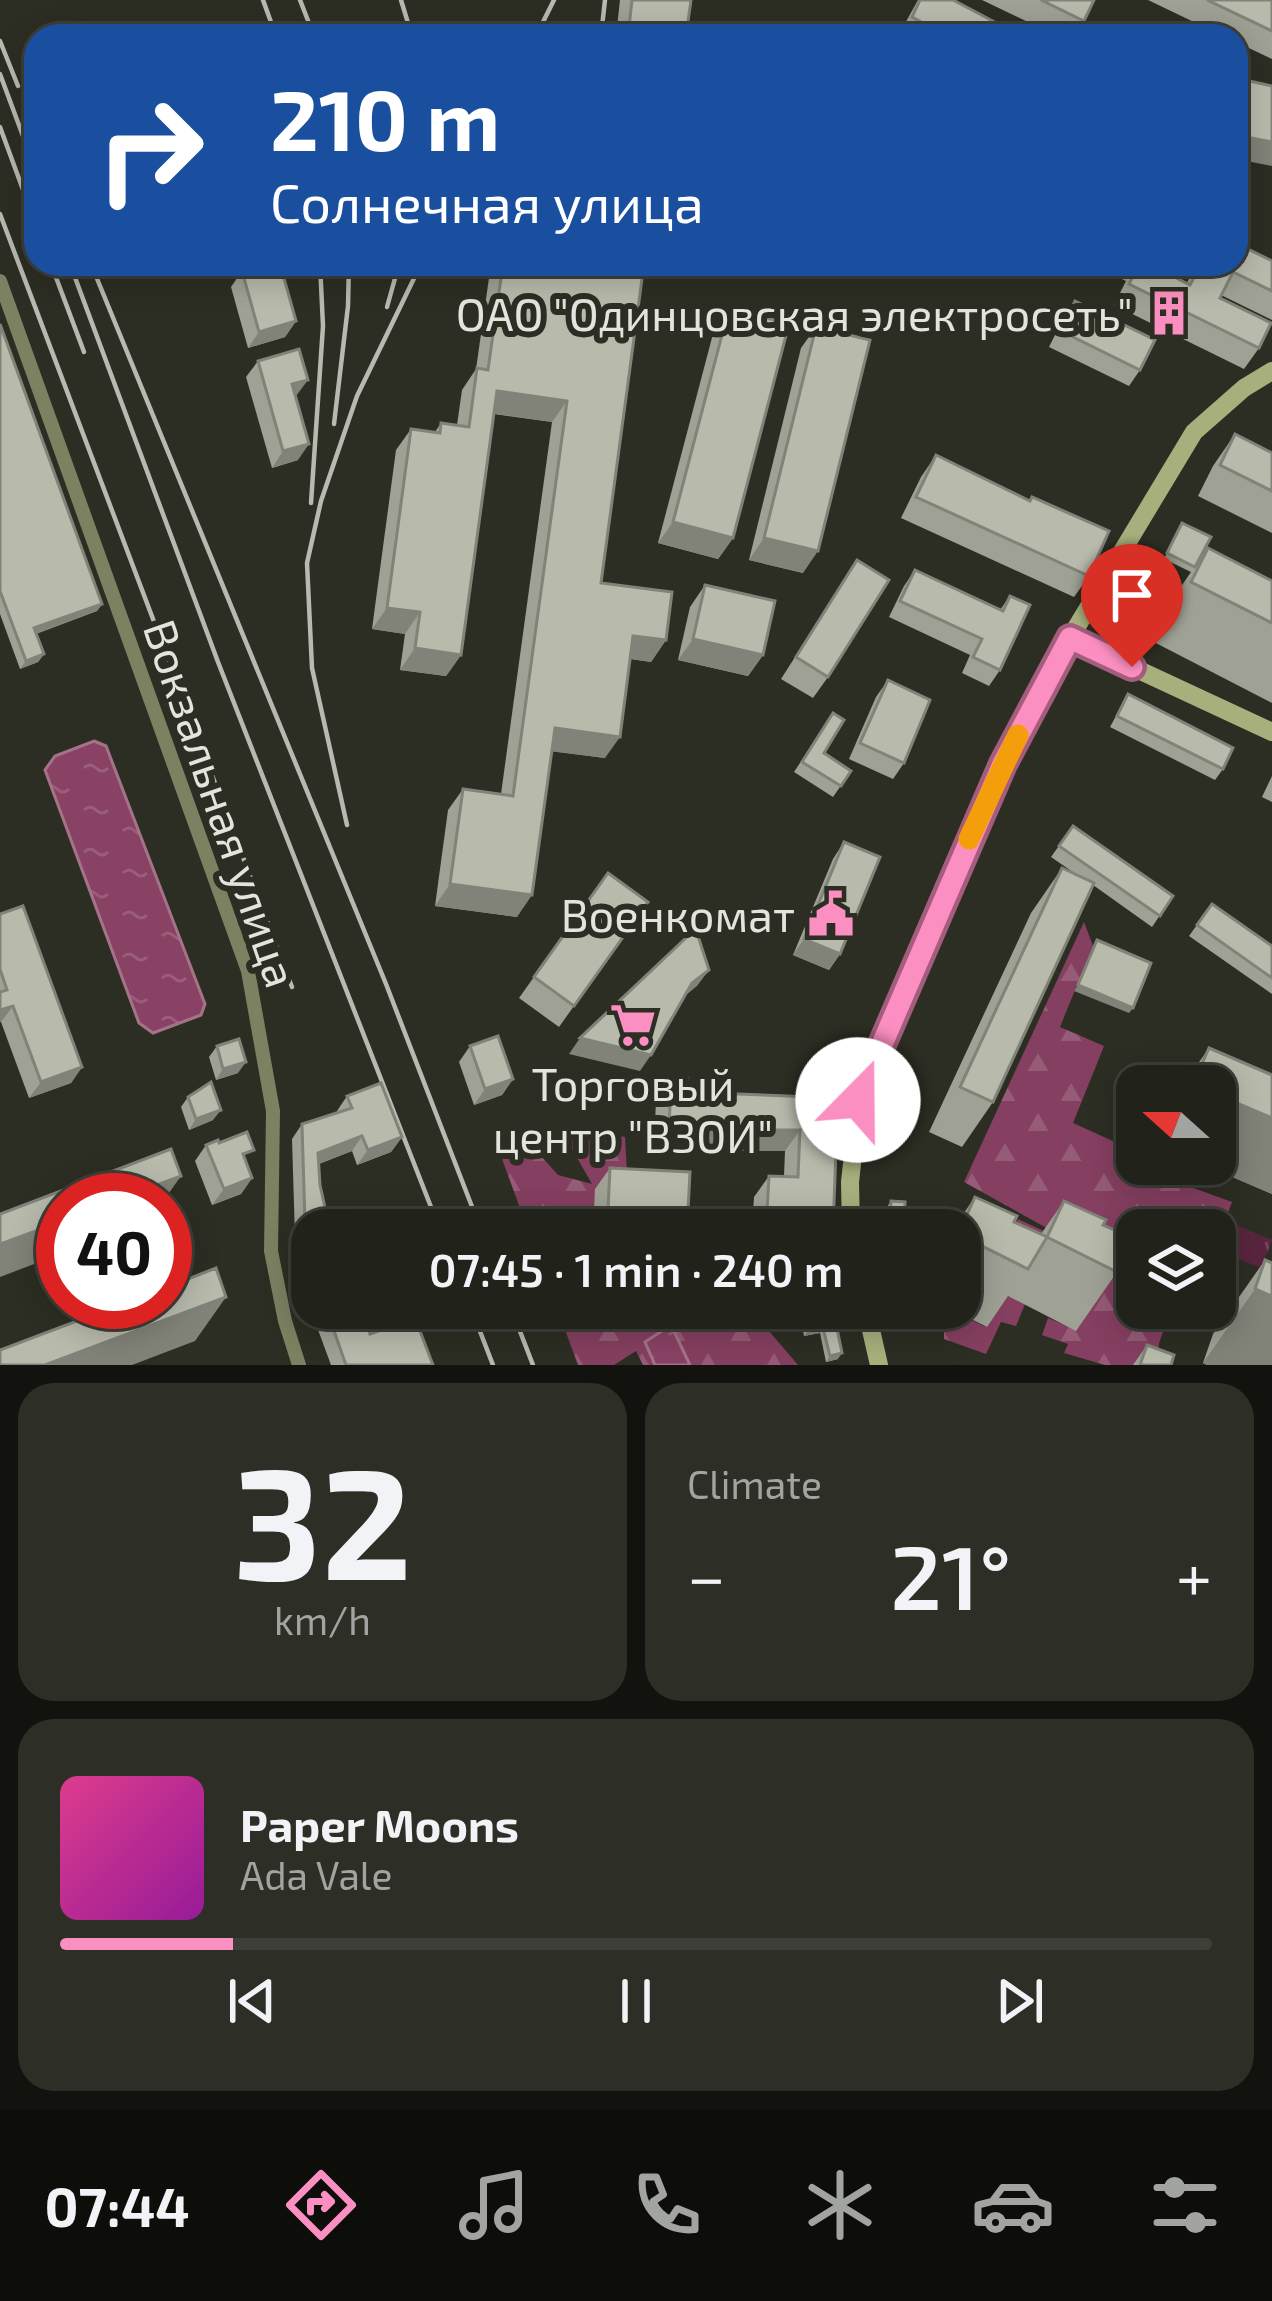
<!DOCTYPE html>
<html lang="en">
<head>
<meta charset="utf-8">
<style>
  body { margin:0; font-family:"Exo 2",sans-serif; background:#2d2f27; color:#f1f3f6; height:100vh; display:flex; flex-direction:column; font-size:45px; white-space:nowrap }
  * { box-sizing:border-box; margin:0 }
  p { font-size:39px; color:#a2a4a2 }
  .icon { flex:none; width:66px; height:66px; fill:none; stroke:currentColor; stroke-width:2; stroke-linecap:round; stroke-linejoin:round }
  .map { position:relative; height:1365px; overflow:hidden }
  .details { display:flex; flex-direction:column; gap:18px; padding:18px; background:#12130e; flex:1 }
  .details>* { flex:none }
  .guide { position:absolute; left:24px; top:24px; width:1224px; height:252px; border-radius:36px; box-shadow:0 6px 30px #0003,0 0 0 3px #3e3f39; background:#1a4fa0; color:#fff; overflow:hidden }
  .needle { width:78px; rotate:291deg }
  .fabs { position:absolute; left:1116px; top:1065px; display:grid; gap:24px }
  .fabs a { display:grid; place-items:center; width:120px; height:120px; border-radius:24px; background:#21221a; box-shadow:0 6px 30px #0003,0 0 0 3px #3e3f39; font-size:60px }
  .speed { position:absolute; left:36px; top:1173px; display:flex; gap:24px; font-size:60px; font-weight:700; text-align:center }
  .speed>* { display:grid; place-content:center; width:156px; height:156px; border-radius:50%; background:#21221a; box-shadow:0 6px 30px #0003,0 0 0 3px #3e3f39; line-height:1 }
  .speed .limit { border:18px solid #d22; background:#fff; color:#111 }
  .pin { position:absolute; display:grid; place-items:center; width:102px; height:102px; color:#fff; margin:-123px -51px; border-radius:50% 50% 50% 0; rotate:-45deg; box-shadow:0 0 12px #0007 }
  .pin .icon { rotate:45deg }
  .me { position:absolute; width:132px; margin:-66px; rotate:22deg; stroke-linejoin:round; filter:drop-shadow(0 0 9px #0008) }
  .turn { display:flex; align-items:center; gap:42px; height:252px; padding:0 48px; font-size:54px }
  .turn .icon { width:156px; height:156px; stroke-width:2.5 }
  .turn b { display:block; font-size:84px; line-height:102px }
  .big { font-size:90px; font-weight:600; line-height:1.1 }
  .details .card { flex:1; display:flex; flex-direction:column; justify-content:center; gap:18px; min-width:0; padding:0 42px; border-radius:36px; background:#2d2f27 }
  .details .dial { align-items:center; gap:0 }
  .dial b { font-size:156px; line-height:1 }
  .song { display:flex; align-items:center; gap:36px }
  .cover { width:144px; height:144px; border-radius:18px; background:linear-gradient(135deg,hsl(330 70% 55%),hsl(300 70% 35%)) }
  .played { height:12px; border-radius:6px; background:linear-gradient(90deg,#fc8fc1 15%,#3e3f39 15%) }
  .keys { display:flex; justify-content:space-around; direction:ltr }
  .heat { display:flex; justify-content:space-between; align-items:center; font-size:66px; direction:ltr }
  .details .tiles { flex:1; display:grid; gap:18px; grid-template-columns:1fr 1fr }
  .card:last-child { grid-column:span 2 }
  .trip { position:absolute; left:291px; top:1209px; width:690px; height:120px; border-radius:36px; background:#21221a; box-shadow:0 6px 30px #0003,0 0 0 3px #3e3f39; font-weight:600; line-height:120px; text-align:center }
  .dock { display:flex; height:192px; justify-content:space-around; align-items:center; background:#0d0e0a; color:#a2a4a2 }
  .dock .icon { width:84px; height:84px }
  .dock .current { color:#fc8fc1 }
  .dock b { font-size:54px; color:#f1f3f6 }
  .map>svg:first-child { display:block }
  .forest { fill:url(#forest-firs) }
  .park { fill:url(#park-tufts) }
  .water { fill:url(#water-ripples); stroke:#a47388; stroke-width:3 }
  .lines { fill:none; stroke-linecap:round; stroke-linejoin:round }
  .street { stroke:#7b8161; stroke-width:14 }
  .secondary { stroke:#a7b07d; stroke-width:18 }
  .rail { stroke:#b8b9b1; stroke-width:4.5 }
  .wall { fill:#9ea194 }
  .shaded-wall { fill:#818378 }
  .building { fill:#b8bbac; stroke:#818378; stroke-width:3 }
  .route-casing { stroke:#a45d7d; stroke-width:30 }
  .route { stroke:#fc8fc1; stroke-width:21 }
  .slow { stroke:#f59e0b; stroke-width:21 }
  .labels { text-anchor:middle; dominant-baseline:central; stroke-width:12; stroke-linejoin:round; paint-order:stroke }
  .poi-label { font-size:45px; fill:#e3e4dd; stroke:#2c2e23; text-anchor:end }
  .street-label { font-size:45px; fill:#e3e4dd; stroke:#2c2e23 }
</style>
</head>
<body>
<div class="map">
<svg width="1272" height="1365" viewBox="0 0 1272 1365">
  <defs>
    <pattern id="forest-firs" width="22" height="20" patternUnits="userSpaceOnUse" patternTransform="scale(3)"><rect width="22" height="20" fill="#853f60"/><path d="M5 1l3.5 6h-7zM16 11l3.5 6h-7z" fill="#965b76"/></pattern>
    <pattern id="park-tufts" width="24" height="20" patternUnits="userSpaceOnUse" patternTransform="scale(3)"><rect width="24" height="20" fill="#59253e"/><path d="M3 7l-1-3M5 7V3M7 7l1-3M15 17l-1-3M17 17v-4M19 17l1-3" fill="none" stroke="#714459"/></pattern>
    <pattern id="water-ripples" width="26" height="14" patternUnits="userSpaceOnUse" patternTransform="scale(3)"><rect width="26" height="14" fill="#894264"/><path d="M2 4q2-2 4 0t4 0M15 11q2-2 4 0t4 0" fill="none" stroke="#9a5d7a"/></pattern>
  </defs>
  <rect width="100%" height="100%" fill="#2c2e23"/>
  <g class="forest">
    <polygon points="1084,922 1093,946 1060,1027 1104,1046 1073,1123 1137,1152 1137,1164 1162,1164 1174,1181 1232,1202 1215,1248 1215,1230 1137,1230 1137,1308 1172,1308 1159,1343 1157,1365 1105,1365 1064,1353 1068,1344 1042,1335 1048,1318 1076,1330 1095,1299 1005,1249 1018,1219 1097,1256 964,1182"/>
    <polygon points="583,1128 625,1137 627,1172 683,1230 528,1230 493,1134 522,1135 558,1175 592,1184 568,1142"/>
    <polygon points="1006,1295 1025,1304 1016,1326 1001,1322 986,1354 944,1339 944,1324 950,1310 986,1327"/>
    <polygon points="557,1308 749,1308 798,1365 690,1365 671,1325 646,1342 655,1365 643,1365 636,1351 614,1365 578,1365"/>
  </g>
  <polygon class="park" points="1229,1222 1272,1240 1261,1268 1218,1251"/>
  <g class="water">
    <polygon points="94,741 106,746 205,1004 201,1015 153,1033 139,1023 45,770 55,756"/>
    <polygon points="671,1325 690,1365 655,1365 645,1342"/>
  </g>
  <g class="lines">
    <polyline class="street" points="0,281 248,971 273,1111 271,1251 285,1321 299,1365"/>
    <g class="secondary">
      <polyline points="1070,638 1272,732"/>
      <polyline points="851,1230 850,1182 860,1091 1003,764 1070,638 1194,432 1244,388 1272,371"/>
      <polyline points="866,1308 879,1365"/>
    </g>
    <g class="rail">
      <polyline points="263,0 276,36"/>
      <polyline points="300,0 314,36"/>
      <polyline points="401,0 412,36"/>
      <polyline points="536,36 554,0"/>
      <polyline points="601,36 605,0"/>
      <polyline points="0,41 18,86"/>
      <polyline points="0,74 36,171"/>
      <polyline points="0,127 36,225"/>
      <polyline points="0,214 292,987"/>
      <polyline points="51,264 84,352"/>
      <polyline points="70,264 218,662 440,1230"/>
      <polyline points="91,264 386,984 481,1230"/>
      <polyline points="440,271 443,264"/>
      <polyline points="387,307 399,264"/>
      <polyline points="334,424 348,306 349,264"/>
      <polyline points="311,503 323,326 320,264"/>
      <polyline points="347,825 312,668 307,563 321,501 357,396 421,264"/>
      <polyline points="471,1308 493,1365"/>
      <polyline points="511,1308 533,1365"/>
    </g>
  </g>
  <g class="wall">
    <polygon points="620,0 691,0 686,36 616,36"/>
    <polygon points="918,0 920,0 1021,36 898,36"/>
    <polygon points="982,0 1094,0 1084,21 1073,36 1057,36"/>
    <polygon points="1148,0 1272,0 1272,59 1236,42 1236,36 1223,36"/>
    <polygon points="1272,261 1272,320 1221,295 1220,298 1259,348 1244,369 1114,305 1126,281 1093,265 1086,275 1063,264 1159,264 1157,268 1187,283 1196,264"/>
    <polygon points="491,264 644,264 601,583 666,640 651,662 630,659 605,758 552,751 517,917 435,906 448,810 463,789 501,794 552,422 494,414 461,655 446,676 400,670 405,634 372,629 396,450 411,429 435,432 441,423 457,425 462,390 476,369"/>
    <polygon points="242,271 296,321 285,337 248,348 231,287"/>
    <polygon points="1075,301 1140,370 1129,386 1049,347 1064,317"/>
    <polygon points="729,308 733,538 718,559 658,543 714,330"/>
    <polygon points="0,324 102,604 97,611 36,634 44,654 38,662 20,669 0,614"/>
    <polygon points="816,327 803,573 749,560 801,348"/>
    <polygon points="258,361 296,396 298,460 272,468 246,377"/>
    <polygon points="1235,434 1272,453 1272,533 1198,496 1213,466"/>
    <polygon points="936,455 1089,576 1074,597 901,518 921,477"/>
    <polygon points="1182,523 1200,559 1208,548 1272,581 1272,703 1150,640 1167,607 1191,572 1164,559"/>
    <polygon points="857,560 828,677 813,698 781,679"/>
    <polygon points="915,570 1000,610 1010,596 1000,670 989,686 962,673 970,655 889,617 904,586"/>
    <polygon points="705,585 763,655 748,676 678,660 690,607"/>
    <polygon points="888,680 904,763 893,779 849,759 876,697"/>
    <polygon points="1128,694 1223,769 1215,780 1110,727"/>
    <polygon points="833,713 824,753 851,771 833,797 794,772"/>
    <polygon points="1272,776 1272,802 1262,797"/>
    <polygon points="1073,826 1173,896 1152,927 1093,885 993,1102 962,1147 929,1132 1031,913 1062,868 1080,877 1051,857"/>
    <polygon points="844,842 840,954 829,970 793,955 833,859"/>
    <polygon points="608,873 648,902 559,1027 519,998"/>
    <polygon points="1212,904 1272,946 1272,994 1189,936"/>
    <polygon points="0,914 82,1067 71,1083 29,1098 1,1022 0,1022"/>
    <polygon points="217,1046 238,1073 216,1080 209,1057"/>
    <polygon points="470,1046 513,1079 502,1095 474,1105 459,1062"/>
    <polygon points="1209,1048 1272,1075 1272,1194 1202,1164 1215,1086 1182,1086"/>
    <polygon points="671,1078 686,1092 838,1098 833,1230 752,1230 754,1197 769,1176 784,1176 785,1151 654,1151 656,1099"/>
    <polygon points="347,1096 402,1137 391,1152 357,1165 352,1151 319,1164 312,1230 312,1308 387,1308 364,1317 370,1334 433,1365 331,1365 296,1270 292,1139 302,1124 337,1113 337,1111"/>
    <polygon points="188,1097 213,1120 189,1130 181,1107"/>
    <polygon points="219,1143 246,1161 252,1178 241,1194 212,1205 195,1161 206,1145"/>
    <polygon points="610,1168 687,1230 593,1230 595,1189"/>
    <polygon points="975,1197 1014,1222 1041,1234 1064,1201 1103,1225 1117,1272 1076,1331 1008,1296 987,1327 949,1308 960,1308 960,1230 952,1230"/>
    <polygon points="891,1201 904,1230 887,1230 887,1207"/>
    <polygon points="1265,1260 1271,1262 1272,1261 1272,1365 1207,1365 1203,1363 1213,1334"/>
    <polygon points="833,1309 838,1359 826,1362 820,1333 804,1336 801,1320 805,1315"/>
    <polygon points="1147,1345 1171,1365 1133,1365"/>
  </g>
  <g class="shaded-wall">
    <polygon points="1236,135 1272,142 1272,166 1236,159"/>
    <polygon points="661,264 704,264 695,277 656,272"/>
    <polygon points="296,321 285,337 248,348 259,332"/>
    <polygon points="308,380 296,396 292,384"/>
    <polygon points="497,391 567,401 552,422 483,412"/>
    <polygon points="309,444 298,460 272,468 283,451"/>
    <polygon points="673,522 733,538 718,559 658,543"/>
    <polygon points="764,538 818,551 803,573 749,560"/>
    <polygon points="102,604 97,611 29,636 34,628"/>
    <polygon points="387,608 420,612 405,634 372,629"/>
    <polygon points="633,636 666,640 651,662 619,657"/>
    <polygon points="693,639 763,655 748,676 678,660"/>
    <polygon points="415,648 461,655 446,676 400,670"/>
    <polygon points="44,654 38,662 20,669 26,661"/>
    <polygon points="555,728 620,737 605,758 540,750"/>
    <polygon points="450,884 532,895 517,917 435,906"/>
    <polygon points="804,939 840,954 829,970 793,955"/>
    <polygon points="709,970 697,986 681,999 692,983"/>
    <polygon points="1078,985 1133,1008 1129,1013 1074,991"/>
    <polygon points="13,1006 1,1022 0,1022 0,1010"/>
    <polygon points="580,1038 651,1055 640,1071 569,1054"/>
    <polygon points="246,1062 238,1073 216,1080 223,1069"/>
    <polygon points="82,1067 71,1083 29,1098 41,1082"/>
    <polygon points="513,1079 502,1095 474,1105 485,1089"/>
    <polygon points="1215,1094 1272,1118 1272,1194 1202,1164 1215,1164"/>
    <polygon points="221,1110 213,1120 189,1130 196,1119"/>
    <polygon points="669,1130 800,1130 785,1151 654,1151"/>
    <polygon points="362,1136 352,1151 308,1168 318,1153"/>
    <polygon points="402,1137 391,1152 357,1165 368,1150"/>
    <polygon points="181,1176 164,1200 117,1200"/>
    <polygon points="252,1178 241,1194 212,1205 224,1189"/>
    <polygon points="782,1220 817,1221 811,1230 775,1230"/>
    <polygon points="63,1221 63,1253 0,1277 0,1244"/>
    <polygon points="1255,1289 1272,1296 1272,1365 1207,1365 1203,1363"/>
    <polygon points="226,1297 195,1341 132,1365 45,1365"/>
    <polygon points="360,1308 387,1308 350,1322"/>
    <polygon points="823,1328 820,1333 804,1336 808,1331"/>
    <polygon points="842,1353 838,1359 826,1362 830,1356"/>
  </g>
  <g class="building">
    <polygon points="632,0 691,0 686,36 628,36"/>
    <polygon points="920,0 953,0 1021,36 948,36 912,17"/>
    <polygon points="1041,0 1094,0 1084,21"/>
    <polygon points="1207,0 1272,0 1272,31"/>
    <polygon points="1236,78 1272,86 1272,142 1236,135"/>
    <polygon points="1236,243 1272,261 1272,291 1233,272 1220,298 1271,323 1259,348 1129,284 1139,264 1159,264 1157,268 1190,285 1201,264 1236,264"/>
    <polygon points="266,264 280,264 296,321 259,332 242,271"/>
    <polygon points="503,264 644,264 601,583 672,592 666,640 633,636 620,737 555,728 532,895 450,884 463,789 513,796 567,401 497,391 461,655 415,648 420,612 387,608 411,429 440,433 441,423 469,427 477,368 488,370"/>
    <polygon points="1075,301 1155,340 1140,370 1061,331"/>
    <polygon points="729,308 789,324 733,538 673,522"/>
    <polygon points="0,324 102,604 34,628 44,654 26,661 0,591"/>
    <polygon points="816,327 870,340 818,551 764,538"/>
    <polygon points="299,349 308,380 292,384 309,444 283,451 258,361"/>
    <polygon points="1235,434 1272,453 1272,491 1220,465"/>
    <polygon points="936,455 1030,501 1032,497 1109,531 1089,576 916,497"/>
    <polygon points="1182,523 1211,537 1195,567 1167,553"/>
    <polygon points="1208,548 1272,581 1272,623 1191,582"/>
    <polygon points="857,560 889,580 828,677 796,657"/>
    <polygon points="915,570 1003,611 1010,596 1030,605 1000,670 973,657 982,639 900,601"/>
    <polygon points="705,585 775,601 763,655 693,639"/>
    <polygon points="888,680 930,700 904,763 860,743"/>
    <polygon points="1128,694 1233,748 1223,769 1117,716"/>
    <polygon points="833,713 844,720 824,753 851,771 841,786 802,762"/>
    <polygon points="1073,826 1173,896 1160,916 1059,846"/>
    <polygon points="844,842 880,857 840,954 804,939"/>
    <polygon points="1062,868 1094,883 993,1102 960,1087"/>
    <polygon points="608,873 648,902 574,1006 534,977"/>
    <polygon points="1212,904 1272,946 1272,978 1197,925"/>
    <polygon points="23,906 82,1067 41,1082 13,1006 0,1010 0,992 7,990 0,969 0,914"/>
    <polygon points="697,933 709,970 692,983 651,1055 580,1038 688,936"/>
    <polygon points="1097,940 1151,963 1133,1008 1078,985"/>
    <polygon points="498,1036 513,1079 485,1089 470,1046"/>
    <polygon points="239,1039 246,1062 223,1069 217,1046"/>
    <polygon points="1209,1048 1272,1075 1272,1118 1215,1094 1215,1086 1193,1084"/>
    <polygon points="671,1078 687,1078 686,1092 838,1098 833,1230 817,1230 817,1221 782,1220 782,1230 766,1230 769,1176 798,1177 800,1130 669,1130"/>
    <polygon points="211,1082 221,1110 196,1119 188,1097"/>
    <polygon points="381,1083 402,1137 368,1150 362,1136 318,1153 320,1185 330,1230 312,1230 312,1270 306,1255 302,1124 352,1108 347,1096"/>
    <polygon points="247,1132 254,1150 243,1154 252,1178 224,1189 206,1145 218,1140 219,1143"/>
    <polygon points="171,1149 181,1176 117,1200 63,1200 63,1221 0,1244 0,1214"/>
    <polygon points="610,1168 690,1172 687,1230 607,1230"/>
    <polygon points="975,1197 1017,1216 1014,1222 1047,1237 1028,1269 960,1235 960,1230"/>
    <polygon points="891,1201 905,1202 904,1230 890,1230"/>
    <polygon points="1064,1201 1106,1220 1103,1225 1137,1240 1117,1272 1047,1237"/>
    <polygon points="1265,1260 1272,1263 1272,1296 1255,1289"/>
    <polygon points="216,1268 226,1297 45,1365 0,1365 0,1350 127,1302 165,1302 165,1288"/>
    <polygon points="326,1308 361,1308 370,1334 415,1318 433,1365 346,1365"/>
    <polygon points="833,1309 842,1353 830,1356 823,1328 808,1331 805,1315"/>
    <polygon points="1147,1345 1174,1355 1171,1365 1140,1365"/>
  </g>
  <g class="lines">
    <g class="route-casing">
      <polyline id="route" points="858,1100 1003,764 1070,638 1132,667"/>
    </g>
    <use href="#route" class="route"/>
    <polyline class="slow" points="969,839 1018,735"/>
  </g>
  <defs>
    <g id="building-bare" transform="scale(3.6)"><path d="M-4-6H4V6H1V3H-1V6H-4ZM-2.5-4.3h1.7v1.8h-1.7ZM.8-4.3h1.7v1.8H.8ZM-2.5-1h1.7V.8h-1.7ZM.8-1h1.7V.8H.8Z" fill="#fc8fc1" stroke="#2c2e23" stroke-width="2.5" paint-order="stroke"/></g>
    <g id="civic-bare" transform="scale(3.6)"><path d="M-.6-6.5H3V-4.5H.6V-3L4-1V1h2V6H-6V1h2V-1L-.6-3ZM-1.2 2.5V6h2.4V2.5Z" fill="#fc8fc1" stroke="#2c2e23" stroke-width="2.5" paint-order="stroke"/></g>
    <g id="supermarket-bare" transform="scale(3.6)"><path d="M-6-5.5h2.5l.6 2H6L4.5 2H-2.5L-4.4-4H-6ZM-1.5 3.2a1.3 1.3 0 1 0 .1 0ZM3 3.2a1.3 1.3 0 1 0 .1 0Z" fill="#fc8fc1" stroke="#2c2e23" stroke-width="2.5" paint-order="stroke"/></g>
  </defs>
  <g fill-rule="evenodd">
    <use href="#building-bare" x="1169" y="313"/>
    <use href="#civic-bare" x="831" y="914"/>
    <use href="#supermarket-bare" x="633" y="1025"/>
  </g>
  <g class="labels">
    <g class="poi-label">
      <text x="1133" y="313">ОАО "Одинцовская электросеть"</text>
      <text x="795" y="914">Военкомат</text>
      <text x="633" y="1083" text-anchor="middle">Торговый<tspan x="633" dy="52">центр "ВЗОИ"</tspan></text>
    </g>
    <g class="street-label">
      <text transform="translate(222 803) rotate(71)">Вокзальная улица</text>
    </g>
  </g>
</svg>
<div class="fabs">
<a><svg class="needle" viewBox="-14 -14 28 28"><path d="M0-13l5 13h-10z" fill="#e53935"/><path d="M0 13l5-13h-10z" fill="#a2a4a2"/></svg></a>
<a><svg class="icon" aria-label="layers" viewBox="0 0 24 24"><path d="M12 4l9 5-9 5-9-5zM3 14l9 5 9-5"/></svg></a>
</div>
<div class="speed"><div class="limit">40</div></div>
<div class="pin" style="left:1132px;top:667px;background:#d93025"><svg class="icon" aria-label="arrive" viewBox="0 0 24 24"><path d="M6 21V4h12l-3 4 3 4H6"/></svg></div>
<svg class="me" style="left:858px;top:1100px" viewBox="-20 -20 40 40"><circle r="19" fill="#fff"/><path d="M0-13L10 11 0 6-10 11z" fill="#fc8fc1"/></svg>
<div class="trip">07:45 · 1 min · 240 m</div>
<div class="guide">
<div class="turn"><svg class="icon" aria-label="right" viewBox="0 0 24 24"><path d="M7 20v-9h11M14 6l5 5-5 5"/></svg><div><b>210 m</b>Солнечная улица</div></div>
</div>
</div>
<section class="details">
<div class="tiles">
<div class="card dial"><b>32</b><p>km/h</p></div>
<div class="card"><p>Climate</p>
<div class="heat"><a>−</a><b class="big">21°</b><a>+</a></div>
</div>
<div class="card">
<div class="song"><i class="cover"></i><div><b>Paper Moons</b><p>Ada Vale</p></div></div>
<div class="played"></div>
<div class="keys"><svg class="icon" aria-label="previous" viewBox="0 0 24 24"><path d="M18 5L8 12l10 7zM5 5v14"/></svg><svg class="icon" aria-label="pause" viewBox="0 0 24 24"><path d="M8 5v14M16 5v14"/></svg><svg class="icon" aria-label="next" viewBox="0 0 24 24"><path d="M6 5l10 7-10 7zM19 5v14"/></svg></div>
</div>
</div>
</section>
<nav class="dock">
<b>07:44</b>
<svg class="icon current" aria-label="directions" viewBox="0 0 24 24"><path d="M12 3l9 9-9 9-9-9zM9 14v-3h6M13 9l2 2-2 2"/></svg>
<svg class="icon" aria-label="music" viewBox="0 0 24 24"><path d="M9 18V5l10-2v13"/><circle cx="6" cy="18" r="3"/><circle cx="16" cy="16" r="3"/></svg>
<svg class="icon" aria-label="phone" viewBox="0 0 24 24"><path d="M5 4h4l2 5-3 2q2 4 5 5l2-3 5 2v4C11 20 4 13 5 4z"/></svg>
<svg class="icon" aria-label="climate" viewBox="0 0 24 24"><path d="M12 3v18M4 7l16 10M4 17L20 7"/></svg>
<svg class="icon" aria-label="car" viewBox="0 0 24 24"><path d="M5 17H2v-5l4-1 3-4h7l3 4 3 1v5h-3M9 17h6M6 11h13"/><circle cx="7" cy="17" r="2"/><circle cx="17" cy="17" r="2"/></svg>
<svg class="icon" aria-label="filters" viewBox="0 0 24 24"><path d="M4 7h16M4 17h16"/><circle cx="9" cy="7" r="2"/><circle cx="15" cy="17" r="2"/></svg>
</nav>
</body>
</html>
